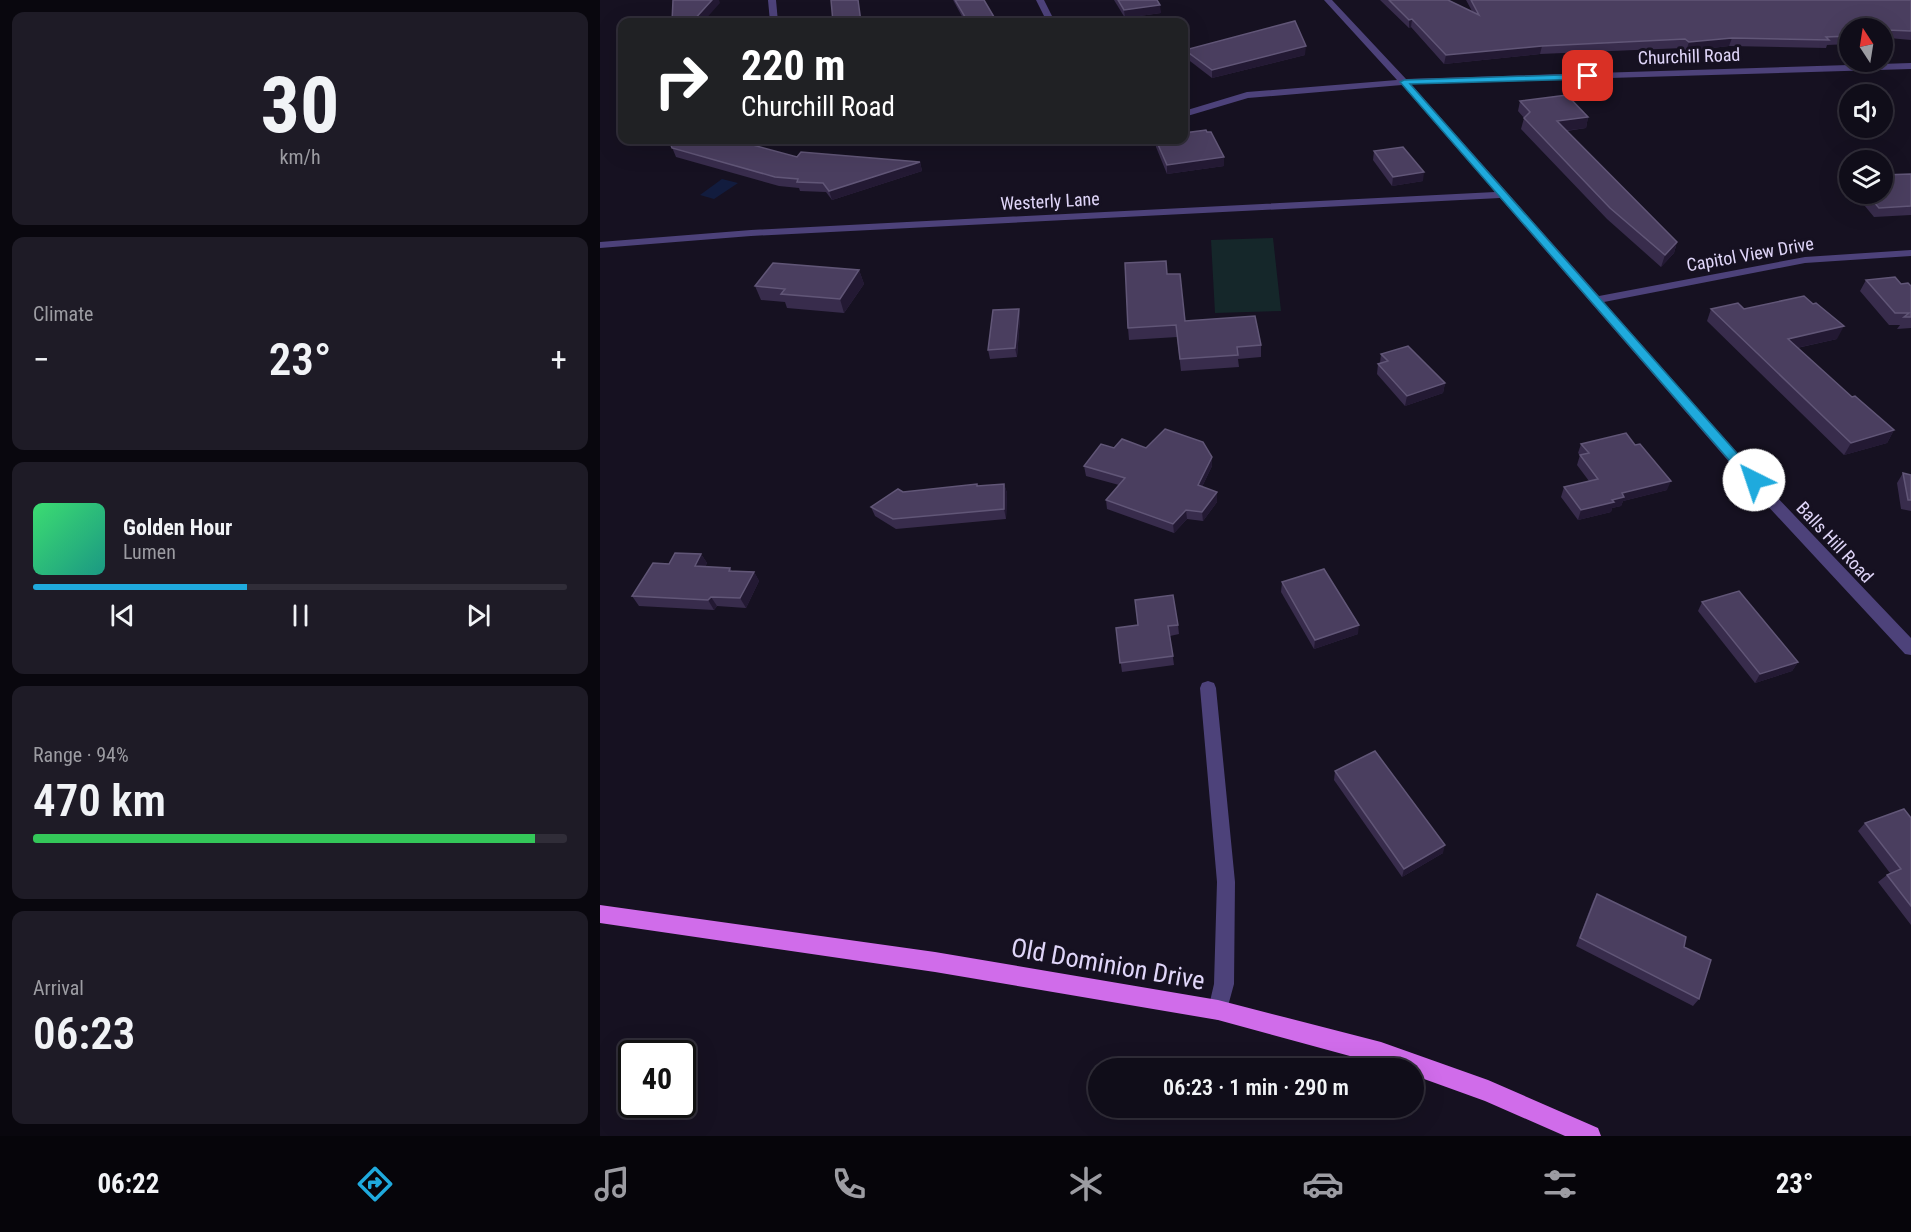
<!DOCTYPE html>
<html lang="en">
<head>
<meta charset="utf-8">
<style>
  body { margin:0; font-family:"Roboto Condensed",sans-serif; background:#1e1b26; color:#f1f3f6; height:100vh; display:flex; flex-direction:column; font-size:22px; white-space:nowrap }
  * { box-sizing:border-box; margin:0 }
  p { font-size:20px; color:#9c9ca2 }
  .icon { flex:none; width:33px; height:33px; fill:none; stroke:currentColor; stroke-width:2; stroke-linecap:round; stroke-linejoin:round }
  .map { position:relative; flex:1; overflow:hidden }
  .details { display:flex; flex-direction:column; gap:12px; padding:12px; background:#09070e; width:600px }
  .details>* { flex:none }
  .hud { position:absolute; left:18px; top:18px; width:570px; height:126px; border-radius:12px; box-shadow:0 6px 24px #0002,0 0 0 2px #302d38; background:#202124; color:#fff; overflow:hidden }
  .needle { width:39px; rotate:348deg }
  .controls { position:absolute; left:1239px; top:18px; display:grid; gap:12px }
  .controls a { display:grid; place-items:center; width:54px; height:54px; border-radius:50%; background:#100d19; box-shadow:0 6px 24px #0002,0 0 0 2px #302d38; font-size:30px }
  .speed { position:absolute; left:18px; top:1040px; display:flex; gap:12px; font-size:30px; font-weight:700; text-align:center }
  .speed>* { display:grid; place-content:center; width:78px; height:78px; border-radius:50%; background:#100d19; box-shadow:0 6px 24px #0002,0 0 0 2px #302d38; line-height:1 }
  .speed .limit { border:3px solid #111; border-radius:9px; background:#fff; color:#111 }
  .pin { position:absolute; display:grid; place-items:center; width:51px; height:51px; color:#fff; margin:-26px; border-radius:12px; box-shadow:0 3px 9px #0006 }
  .me { position:absolute; width:66px; margin:-33px; rotate:319deg; stroke-linejoin:round; filter:drop-shadow(0 0 4px #0008) }
  .turn { display:flex; align-items:center; gap:21px; height:126px; padding:0 24px; font-size:27px }
  .turn .icon { width:78px; height:78px; stroke-width:2.5 }
  .turn b { display:block; font-size:42px; line-height:51px }
  .big { font-size:45px; font-weight:600; line-height:1.1 }
  .details .tile { flex:1; display:flex; flex-direction:column; justify-content:center; gap:9px; min-width:0; padding:0 21px; border-radius:12px; background:#1e1b26 }
  .details .dial { align-items:center; gap:0 }
  .dial b { font-size:78px; line-height:1 }
  .song { display:flex; align-items:center; gap:18px }
  .cover { width:72px; height:72px; border-radius:9px; background:linear-gradient(135deg,hsl(140 70% 55%),hsl(170 70% 35%)) }
  .played { height:6px; border-radius:3px; background:linear-gradient(90deg,#1faadd 40%,#302d38 40%) }
  .keys { display:flex; justify-content:space-around; direction:ltr }
  .heat { display:flex; justify-content:space-between; align-items:center; font-size:33px; direction:ltr }
  .charge { height:9px; border-radius:4px; background:linear-gradient(90deg,#34c759 94%,#302d38 0) }
  .trip { position:absolute; left:488px; top:1058px; width:336px; height:60px; border-radius:30px; background:#100d19; box-shadow:0 6px 24px #0002,0 0 0 2px #302d38; font-weight:600; line-height:60px; text-align:center }
  .tab-bar { display:flex; height:96px; justify-content:space-around; align-items:center; background:#06050a; color:#9c9ca2 }
  .tab-bar .icon { width:42px; height:42px }
  .tab-bar .on { color:#1faadd }
  .tab-bar b { font-size:27px; color:#f1f3f6 }
  main { display:flex; flex:1; min-height:0 }
  .map>svg:first-child { display:block }
  .green { fill:#15272a }
  .water { fill:#121c3e }
  .lines { fill:none; stroke-linecap:round; stroke-linejoin:round }
  .minor { fill:#4d427a; fill-rule:evenodd }
  .major { fill:#d06cea; fill-rule:evenodd }
  .wall { fill:#382c4c }
  .shaded-wall { fill:#231933 }
  .building { fill:#4a3e5f; stroke:#615677; stroke-width:1.5 }
  .route { fill:#1faadd; stroke:#146e90; stroke-width:1.5 }
  .labels { text-anchor:middle; dominant-baseline:central; stroke-width:6; stroke-linejoin:round; paint-order:stroke }
  .far-street-label { font-size:18px; fill:#e0d6f9; stroke:#161121 }
  .near-street-label { font-size:26px; fill:#e0d6f9; stroke:#161121 }
</style>
</head>
<body>
<main>
<section class="details">
<div class="tile dial"><b>30</b><p>km/h</p></div>
<div class="tile"><p>Climate</p>
<div class="heat"><a>−</a><b class="big">23°</b><a>+</a></div>
</div>
<div class="tile">
<div class="song"><i class="cover"></i><div><b>Golden Hour</b><p>Lumen</p></div></div>
<div class="played"></div>
<div class="keys"><svg class="icon" aria-label="previous" viewBox="0 0 24 24"><path d="M18 5L8 12l10 7zM5 5v14"/></svg><svg class="icon" aria-label="pause" viewBox="0 0 24 24"><path d="M8 5v14M16 5v14"/></svg><svg class="icon" aria-label="next" viewBox="0 0 24 24"><path d="M6 5l10 7-10 7zM19 5v14"/></svg></div>
</div>
<div class="tile"><p>Range · 94%</p><b class="big">470 km</b><div class="charge"></div></div>
<div class="tile"><p>Arrival</p><b class="big">06:23</b></div>
</section>
<div class="map">
<svg width="1311" height="1136" viewBox="0 0 1311 1136">
  <rect width="100%" height="100%" fill="#161121"/>
  <polygon class="green" points="673,238 681,311 615,313 611,240"/>
  <polygon class="water" points="122,179 138,183 114,199 100,195"/>
  <g class="lines">
    <g class="minor">
      <polygon points="168,0 176,0 178,22 170,22"/>
      <polygon points="436,0 444,0 455,22 447,22"/>
      <polygon points="724,0 732,0 806,79 1311,63 1311,69 811,84 999,296 1205,257 1311,250 1311,256 1205,263 1004,302 1174,494 1311,638 1311,655 1305,654 1164,502 900,198 151,236 0,248 0,242 151,230 895,192 802,85 648,98 584,117 584,111 647,92 797,80"/>
      <polygon points="608,681 614,683 616,688 635,882 634,984 625,1017 618,1020 611,1017 608,1010 614,984 617,882 600,688 602,683"/>
    </g>
    <polygon class="major" points="0,905 335,952 618,1000 781,1042 888,1080 998,1128 1001,1136 965,1136 885,1101 813,1075 813,1068 794,1068 618,1020 335,972 0,923"/>
  </g>
  <g class="wall">
    <polygon points="353,0 384,0 397,22 365,22"/>
    <polygon points="514,0 557,0 561,13 525,18"/>
    <polygon points="780,0 848,0 872,11 866,0 1311,0 1311,40 1289,38 1287,43 1282,43 1282,28 1250,28 1250,44 1227,45 1226,48 1129,46 1086,51 1083,48 940,54 844,64 811,27 809,28"/>
    <polygon points="585,50 705,55 612,78 586,58"/>
    <polygon points="920,101 988,117 986,128 967,131 1077,242 1074,253 1061,267 1007,219 921,129 924,118 918,111"/>
    <polygon points="69,140 197,157 320,162 322,171 232,200 226,192 200,191 199,188 179,186 76,157"/>
    <polygon points="555,140 624,166 567,174 556,147"/>
    <polygon points="774,151 823,181 792,186 773,160"/>
    <polygon points="1311,174 1311,215 1274,217 1255,194 1282,194"/>
    <polygon points="259,270 264,284 244,313 187,308 185,302 161,300 155,286"/>
    <polygon points="567,274 585,321 661,345 661,357 638,359 639,367 581,371 577,337 529,340 528,328"/>
    <polygon points="1266,280 1301,284 1311,286 1311,328 1297,329 1300,325 1289,325 1260,291"/>
    <polygon points="419,309 420,318 417,357 390,359 388,350"/>
    <polygon points="1111,309 1144,309 1237,339 1197,348 1252,397 1294,430 1287,443 1244,455 1107,321"/>
    <polygon points="781,354 845,383 843,393 805,406 777,374 778,364 780,363"/>
    <polygon points="981,444 1067,490 1023,501 1021,506 1012,508 1011,512 978,520 961,497 964,487 989,481 977,465 980,455 978,453"/>
    <polygon points="514,448 546,448 612,457 612,466 602,487 617,502 603,521 587,519 574,533 507,509 506,500 519,485 486,476 484,466"/>
    <polygon points="1303,473 1311,475 1311,511 1301,509 1297,483"/>
    <polygon points="404,484 407,493 406,519 296,529 275,516 271,507 303,492"/>
    <polygon points="101,554 107,563 105,567 130,568 132,571 154,572 159,581 146,608 117,606 114,610 39,606 32,596 69,564"/>
    <polygon points="682,582 758,634 714,649 681,592"/>
    <polygon points="1102,602 1198,662 1192,671 1155,683 1098,611"/>
    <polygon points="578,625 579,634 570,636 574,665 522,672 516,628"/>
    <polygon points="735,771 843,853 802,877 734,780"/>
    <polygon points="1311,818 1311,925 1278,882 1287,875 1290,873 1258,831 1265,823"/>
    <polygon points="997,894 1084,947 1099,999 1093,1006 976,946 993,901"/>
  </g>
  <g class="shaded-wall">
    <polygon points="112,0 119,0 120,3 103,22 92,22"/>
    <polygon points="560,5 561,13 525,18 524,10"/>
    <polygon points="812,19 811,27 809,28 809,20"/>
    <polygon points="1132,38 1129,46 1086,51 1089,42"/>
    <polygon points="706,46 705,55 612,78 612,70"/>
    <polygon points="942,46 940,54 844,64 846,55"/>
    <polygon points="988,117 986,128 955,132 957,121"/>
    <polygon points="624,157 624,166 567,174 567,165"/>
    <polygon points="320,162 322,171 232,200 229,191"/>
    <polygon points="824,172 823,181 792,186 793,177"/>
    <polygon points="1077,242 1074,253 1061,267 1065,255"/>
    <polygon points="259,270 264,284 244,313 240,299"/>
    <polygon points="419,309 420,318 417,357 415,348"/>
    <polygon points="1244,326 1237,339 1182,351 1188,339"/>
    <polygon points="845,383 843,393 805,406 807,396"/>
    <polygon points="1294,430 1287,443 1244,455 1251,443"/>
    <polygon points="612,457 612,466 598,495 598,485"/>
    <polygon points="1071,481 1067,490 1023,501 1021,506 1012,508 1011,512 978,520 981,510 1012,500 1022,493"/>
    <polygon points="404,484 407,493 406,519 404,509"/>
    <polygon points="617,492 617,502 603,521 602,512"/>
    <polygon points="586,510 587,519 574,533 573,524"/>
    <polygon points="101,554 107,563 101,576 95,566"/>
    <polygon points="154,572 159,581 146,608 140,598"/>
    <polygon points="111,597 117,606 114,610 108,600"/>
    <polygon points="759,625 758,634 714,649 715,640"/>
    <polygon points="1198,662 1192,671 1155,683 1160,674"/>
    <polygon points="845,845 843,853 802,877 804,869"/>
  </g>
  <g class="building">
    <polygon points="73,0 112,0 92,22 72,22"/>
    <polygon points="231,0 258,0 261,22 233,22"/>
    <polygon points="355,0 384,0 397,22 368,22"/>
    <polygon points="518,0 557,0 560,5 524,10"/>
    <polygon points="789,0 848,0 879,15 871,0 1311,0 1311,31 1287,30 1290,34 1282,35 1282,28 1250,28 1250,36 1226,37 1229,40 1132,38 1089,42 1085,39 942,46 846,55 812,19 809,20"/>
    <polygon points="549,17 552,22 519,22 518,21"/>
    <polygon points="695,21 706,46 612,70 585,50"/>
    <polygon points="967,95 988,117 957,121 1077,242 1065,255 1010,208 924,118 930,112 920,101"/>
    <polygon points="606,130 607,132 611,132 624,157 567,165 556,140 584,140 584,133"/>
    <polygon points="69,140 134,140 197,157 201,152 320,162 229,191 223,183 197,182 198,179 175,177 72,148"/>
    <polygon points="803,147 824,172 793,177 774,151"/>
    <polygon points="1311,174 1311,206 1279,208 1267,194 1282,194 1282,175"/>
    <polygon points="566,261 567,274 580,274 585,321 655,316 661,345 637,347 638,355 580,359 576,325 528,328 525,263"/>
    <polygon points="173,263 259,270 240,299 181,294 185,289 155,286"/>
    <polygon points="1295,277 1301,284 1308,283 1311,286 1311,317 1304,317 1309,313 1295,313 1266,280"/>
    <polygon points="1204,296 1213,304 1216,303 1244,326 1188,339 1252,397 1255,396 1294,430 1251,443 1111,309 1138,303 1144,309"/>
    <polygon points="419,309 415,348 388,350 393,310"/>
    <polygon points="808,346 845,383 807,396 778,364 788,361 781,354"/>
    <polygon points="565,429 603,442 612,457 598,485 617,492 602,512 586,510 573,524 506,500 525,478 484,466 501,444 514,448 522,439 546,448"/>
    <polygon points="1026,433 1035,445 1040,444 1071,481 1022,493 1024,497 1012,500 1014,502 981,510 964,487 998,479 980,455 989,453 981,444"/>
    <polygon points="1303,473 1311,475 1311,500 1308,500"/>
    <polygon points="377,484 377,486 404,484 404,509 293,519 271,507 298,489 303,492"/>
    <polygon points="75,553 101,554 95,566 130,568 129,571 154,572 140,598 111,597 108,600 32,596 53,563 69,564"/>
    <polygon points="724,569 759,625 715,640 682,582"/>
    <polygon points="1139,591 1198,662 1160,674 1102,602"/>
    <polygon points="573,595 578,625 568,626 573,656 520,663 516,628 538,625 535,600"/>
    <polygon points="775,751 845,845 804,869 735,771"/>
    <polygon points="1304,809 1311,818 1311,906 1287,875 1301,869 1265,823"/>
    <polygon points="997,894 1086,937 1084,947 1111,960 1099,999 980,938"/>
  </g>
  <polygon class="route" points="991,74 991,78 988,79 810,84 1158,477 1160,480 1158,483 1149,483 800,82 804,80"/>
  <g class="labels">
    <g class="far-street-label">
      <text transform="translate(1089 56) rotate(-2)">Churchill Road</text>
      <text transform="translate(450 201) rotate(-3)">Westerly Lane</text>
      <text transform="translate(1150 254) rotate(-10)">Capitol View Drive</text>
      <text transform="translate(1235 542) rotate(47)">Balls Hill Road</text>
    </g>
    <g class="near-street-label">
      <text transform="translate(508 964) rotate(10)">Old Dominion Drive</text>
    </g>
  </g>
</svg>
<div class="controls">
<a><svg class="needle" viewBox="-14 -14 28 28"><path d="M0-13l5 13h-10z" fill="#e53935"/><path d="M0 13l5-13h-10z" fill="#9c9ca2"/></svg></a>
<a><svg class="icon" aria-label="sound" viewBox="0 0 24 24"><path d="M4 9h4l5-4v14l-5-4H4zM17 9q2 3 0 6"/></svg></a>
<a><svg class="icon" aria-label="layers" viewBox="0 0 24 24"><path d="M12 4l9 5-9 5-9-5zM3 14l9 5 9-5"/></svg></a>
</div>
<div class="speed"><div class="limit">40</div></div>
<div class="pin" style="left:988px;top:76px;background:#d93025"><svg class="icon" aria-label="arrive" viewBox="0 0 24 24"><path d="M6 21V4h12l-3 4 3 4H6"/></svg></div>
<svg class="me" style="left:1154px;top:480px" viewBox="-20 -20 40 40"><circle r="19" fill="#fff"/><path d="M0-13L10 11 0 6-10 11z" fill="#1faadd"/></svg>
<div class="trip">06:23 · 1 min · 290 m</div>
<div class="hud">
<div class="turn"><svg class="icon" aria-label="right" viewBox="0 0 24 24"><path d="M7 20v-9h11M14 6l5 5-5 5"/></svg><div><b>220 m</b>Churchill Road</div></div>
</div>
</div>
</main>
<nav class="tab-bar">
<b>06:22</b>
<svg class="icon on" aria-label="directions" viewBox="0 0 24 24"><path d="M12 3l9 9-9 9-9-9zM9 14v-3h6M13 9l2 2-2 2"/></svg>
<svg class="icon" aria-label="music" viewBox="0 0 24 24"><path d="M9 18V5l10-2v13"/><circle cx="6" cy="18" r="3"/><circle cx="16" cy="16" r="3"/></svg>
<svg class="icon" aria-label="phone" viewBox="0 0 24 24"><path d="M5 4h4l2 5-3 2q2 4 5 5l2-3 5 2v4C11 20 4 13 5 4z"/></svg>
<svg class="icon" aria-label="climate" viewBox="0 0 24 24"><path d="M12 3v18M4 7l16 10M4 17L20 7"/></svg>
<svg class="icon" aria-label="car" viewBox="0 0 24 24"><path d="M5 17H2v-5l4-1 3-4h7l3 4 3 1v5h-3M9 17h6M6 11h13"/><circle cx="7" cy="17" r="2"/><circle cx="17" cy="17" r="2"/></svg>
<svg class="icon" aria-label="filters" viewBox="0 0 24 24"><path d="M4 7h16M4 17h16"/><circle cx="9" cy="7" r="2"/><circle cx="15" cy="17" r="2"/></svg>
<b>23°</b>
</nav>
</body>
</html>
